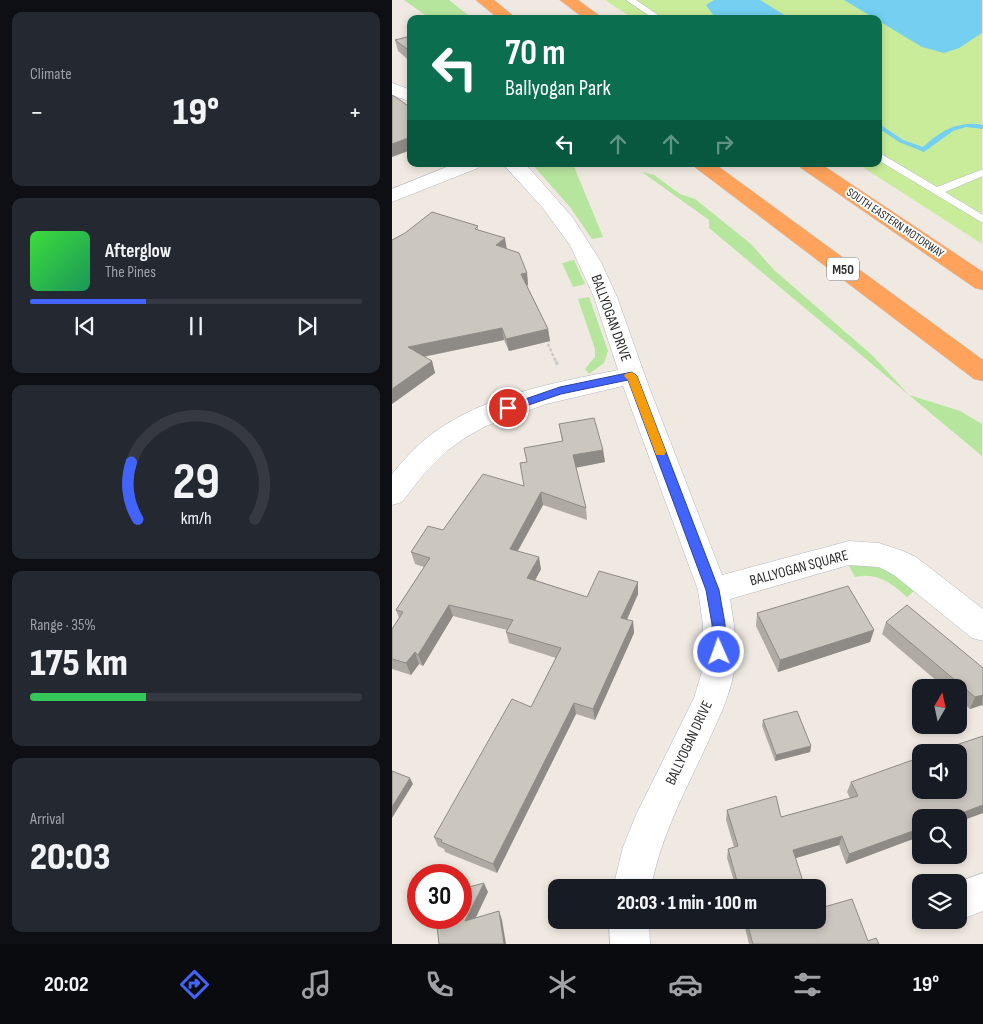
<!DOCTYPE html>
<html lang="en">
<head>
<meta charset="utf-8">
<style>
  body { margin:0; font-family:"Sofia Sans Condensed",sans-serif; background:#242831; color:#f1f3f6; height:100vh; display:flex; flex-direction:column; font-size:19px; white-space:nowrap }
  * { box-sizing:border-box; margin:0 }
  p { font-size:16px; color:#9ea1a6 }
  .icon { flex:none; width:28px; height:28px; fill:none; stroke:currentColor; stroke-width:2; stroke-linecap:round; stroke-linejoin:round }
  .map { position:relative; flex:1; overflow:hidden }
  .side { display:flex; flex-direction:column; gap:12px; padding:12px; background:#0d0f14; width:392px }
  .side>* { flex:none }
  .hud { position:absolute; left:15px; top:15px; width:475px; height:152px; border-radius:10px; box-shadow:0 2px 8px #0003; background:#0b6e4f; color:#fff; overflow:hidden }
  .needle { width:32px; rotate:9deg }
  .controls { position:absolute; left:520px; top:679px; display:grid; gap:10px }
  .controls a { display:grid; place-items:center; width:55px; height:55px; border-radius:10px; background:#171b24; box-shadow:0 2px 8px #0003; font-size:25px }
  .speed { position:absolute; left:15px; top:864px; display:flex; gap:10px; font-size:25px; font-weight:700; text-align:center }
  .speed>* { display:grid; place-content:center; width:65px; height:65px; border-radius:50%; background:#171b24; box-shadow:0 2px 8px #0003; line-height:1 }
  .speed .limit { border:8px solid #d22; background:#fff; color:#111 }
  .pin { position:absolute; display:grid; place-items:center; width:42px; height:42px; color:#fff; margin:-21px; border:2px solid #fff; border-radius:50%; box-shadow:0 1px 5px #0007 }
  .me { position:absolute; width:55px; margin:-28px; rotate:358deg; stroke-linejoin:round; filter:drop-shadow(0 0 4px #0008) }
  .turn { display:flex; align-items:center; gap:18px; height:105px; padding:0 15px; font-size:22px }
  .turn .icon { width:65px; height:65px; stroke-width:2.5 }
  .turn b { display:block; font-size:35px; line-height:42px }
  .lanes { display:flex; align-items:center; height:48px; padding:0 15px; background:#0003; justify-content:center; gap:25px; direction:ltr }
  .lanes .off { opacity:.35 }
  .big { font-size:38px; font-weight:800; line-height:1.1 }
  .side .card { flex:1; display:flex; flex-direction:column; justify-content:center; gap:8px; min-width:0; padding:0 18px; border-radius:10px; background:#242831 }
  .side .dial { align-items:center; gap:0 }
  .dial svg { height:130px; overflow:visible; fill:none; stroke:#363941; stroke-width:7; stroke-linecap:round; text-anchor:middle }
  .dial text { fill:#f1f3f6; stroke:none }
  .song { display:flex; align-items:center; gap:15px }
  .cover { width:60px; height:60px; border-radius:8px; background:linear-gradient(135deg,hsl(120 70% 55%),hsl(150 70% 35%)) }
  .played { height:5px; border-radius:2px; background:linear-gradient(90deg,#4264fb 35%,#363941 35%) }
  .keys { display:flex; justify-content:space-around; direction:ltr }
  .heat { display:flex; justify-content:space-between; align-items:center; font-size:28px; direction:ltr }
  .charge { height:8px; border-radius:4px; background:linear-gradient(90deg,#34c759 35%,#363941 0) }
  .trip { position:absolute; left:156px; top:879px; width:278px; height:50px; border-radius:10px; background:#171b24; box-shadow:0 2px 8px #0003; font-weight:800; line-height:50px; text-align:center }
  .tab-bar { display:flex; height:80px; justify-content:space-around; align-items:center; background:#090b0e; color:#9ea1a6 }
  .tab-bar .icon { width:35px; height:35px }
  .tab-bar .selected { color:#4264fb }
  .tab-bar b { font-size:22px; color:#f1f3f6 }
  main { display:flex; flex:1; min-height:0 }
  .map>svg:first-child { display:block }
  .green { fill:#b6e59e }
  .pitch { fill:#c9ec9a }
  .water { fill:#75cff0 }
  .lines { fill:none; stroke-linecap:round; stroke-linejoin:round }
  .stream { fill:#75cff0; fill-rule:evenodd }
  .lane-casing { stroke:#b4b7c1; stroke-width:1 }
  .street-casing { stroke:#b4b7c1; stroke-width:1 }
  .highway-casing { stroke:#c9c9c9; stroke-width:1 }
  .path-far1 { stroke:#c9c9c9; stroke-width:2.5; stroke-dasharray:3 2; stroke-linecap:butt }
  .path { stroke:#c9c9c9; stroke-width:3; stroke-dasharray:4 2.5; stroke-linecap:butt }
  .lane { fill:#fff; fill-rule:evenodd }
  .street { fill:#fff; fill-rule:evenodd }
  .highway { fill:#ffa35c; fill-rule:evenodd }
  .wall { fill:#afaba4 }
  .shaded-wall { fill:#8e8b86 }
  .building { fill:#cbc7bf; stroke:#8e8b86 }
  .route { fill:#4264fb; stroke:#2b41a3 }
  .slow { fill:#f59e0b }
  .labels { text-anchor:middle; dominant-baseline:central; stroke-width:4; stroke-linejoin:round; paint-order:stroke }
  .far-street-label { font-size:12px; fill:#2e2e2e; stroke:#fff }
  .shield { fill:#fff; stroke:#6d6d6d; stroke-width:1 }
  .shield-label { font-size:14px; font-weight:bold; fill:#2e2e2e }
  .street-label { font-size:15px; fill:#2e2e2e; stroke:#fff }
</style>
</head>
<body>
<main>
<section class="side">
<div class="card"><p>Climate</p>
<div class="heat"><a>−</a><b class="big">19°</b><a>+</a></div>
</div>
<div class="card">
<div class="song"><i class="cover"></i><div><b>Afterglow</b><p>The Pines</p></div></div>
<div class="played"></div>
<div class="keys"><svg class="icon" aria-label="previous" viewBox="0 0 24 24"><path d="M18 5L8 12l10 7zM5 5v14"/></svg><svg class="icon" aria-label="pause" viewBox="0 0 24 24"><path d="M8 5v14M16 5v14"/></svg><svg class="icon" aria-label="next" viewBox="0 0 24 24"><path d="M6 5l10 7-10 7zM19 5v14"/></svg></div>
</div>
<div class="card dial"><svg viewBox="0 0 100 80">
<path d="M14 69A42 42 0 1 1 86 69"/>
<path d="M14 69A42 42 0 0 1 10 34" stroke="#4264fb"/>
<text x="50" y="56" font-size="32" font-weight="700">29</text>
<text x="50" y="72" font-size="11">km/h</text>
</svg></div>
<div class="card"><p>Range · 35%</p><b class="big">175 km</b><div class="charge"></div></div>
<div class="card"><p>Arrival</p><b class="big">20:03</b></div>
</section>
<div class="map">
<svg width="591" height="944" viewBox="0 0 591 944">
  <rect width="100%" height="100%" fill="#efe9e1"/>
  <g class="green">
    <polygon points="12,0 57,0 81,19 39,19"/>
    <polygon points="140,164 181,164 211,237 200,239 178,207"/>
    <polygon points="250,172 262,175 288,194 303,199 359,244 382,270 481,356 517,395 568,411 590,424 590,456 317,228 317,220"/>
    <polygon points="182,260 193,284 181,287 170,263"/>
    <polygon points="197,297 216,351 212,363 197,374 193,369 203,357 203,349 186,299"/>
    <path d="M457 566C487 563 500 571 523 590L515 597C499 583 486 572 463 577Z"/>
  </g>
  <polygon class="pitch" points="213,0 590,0 590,244 466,164 486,164 486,19 242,19"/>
  <g class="water">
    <polygon points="322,0 368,0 399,19 324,19 314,5"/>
    <polygon points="452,0 590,0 590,33 567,48 552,53 530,47"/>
  </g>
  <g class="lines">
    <path class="stream" d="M486 123 511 140 531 147C548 131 567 120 591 125V129L574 127 561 131 532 152 507 142 486 128Z"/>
    <g class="lane-casing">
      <g id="lane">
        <polygon points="234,0 244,0 272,19 262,19"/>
        <polygon points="486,152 545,187 591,169 591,176 553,192 591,215 591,223 486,160"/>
      </g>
    </g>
    <g class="street-casing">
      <g id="street">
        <polygon points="0,83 19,90 19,102 0,95"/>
        <polygon points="62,164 89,164 86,168 0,202 0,189"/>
        <path d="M111 164H132L138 169 181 218 209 262 225 297 257 387 330 575 457 541 487 543 511 551 524 557 591 609V641L580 638 502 575 487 567 457 565 338 599C342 623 346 647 342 671 338 696 326 720 316 742 294 790 269 835 259 888H221L231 847 244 815 302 698 310 671 311 652V625L306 590 231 386 154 404 94 426 74 437 56 450 31 475 10 502 0 505V474C14 457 29 441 47 429 98 394 166 382 226 370L202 297 178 245 150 207Z"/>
        <polygon points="591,873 591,911 570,919 566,918 566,882"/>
        <polygon points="217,920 257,920 258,944 218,944"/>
      </g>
    </g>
    <g class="highway-casing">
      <g id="highway">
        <polygon points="84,0 102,0 125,19 107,19"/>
        <polygon points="168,0 186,0 212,19 193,19"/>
        <polygon points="301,164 323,164 591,360 591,381 582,379 304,168"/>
        <polygon points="406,164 429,164 591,272 591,290 583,288 409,168"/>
      </g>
    </g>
    <polyline class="path-far1" points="156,344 164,362"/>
    <polyline class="path" points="164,361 166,366"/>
    <use href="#lane" class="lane"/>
    <use href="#street" class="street"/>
    <use href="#highway" class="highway"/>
  </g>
  <g class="wall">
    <polygon points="19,36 19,62 6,51 3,40"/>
    <polygon points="86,226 86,230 114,249 135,273 136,285 135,286 156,329 158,341 117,351 112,340 32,357 40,361 43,373 0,404"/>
    <polygon points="167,424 211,450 213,462 184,467 194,508 195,520 151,505 126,551 149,569 143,580 195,597 246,582 246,594 235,620 241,621 242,633 203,720 184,714 105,873 53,852 52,849 46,846 42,837 139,707 164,658 117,643 114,632 115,630 61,616 31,666 27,664 19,675 0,669 0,629 7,618 4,610 32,567 23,564 19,552 51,530 132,486 135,462 170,441"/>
    <polygon points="365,613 482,630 478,642 386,672 364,626"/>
    <polygon points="494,622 591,668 591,707 590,705 578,709 566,698 566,688 553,688 490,634"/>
    <polygon points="371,720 419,746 418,752 383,761 370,726"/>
    <polygon points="459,782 591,813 566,822 566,818 529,818 529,836 454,864 447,845 403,858 413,888 344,888 335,858 336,849 342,847 334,820 335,810 389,817 458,798 455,792"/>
    <polygon points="353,920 425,920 476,941 487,944 357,944 353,928"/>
  </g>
  <g class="shaded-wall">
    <polygon points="19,137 19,150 0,157 0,144"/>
    <polygon points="113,238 115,250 104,245"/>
    <polygon points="135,273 136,285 131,286 129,274"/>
    <polygon points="110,328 112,340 19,359 16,347"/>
    <polygon points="156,329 158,341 117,351 114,339"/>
    <polygon points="40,361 43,373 0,404 0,389"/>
    <polygon points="211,450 213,462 183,468 181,455"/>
    <polygon points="149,492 151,505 120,561 118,549"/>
    <polygon points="147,557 149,569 138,590 135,578"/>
    <polygon points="246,582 246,594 230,630 229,618"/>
    <polygon points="57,605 61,616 31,666 26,655"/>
    <polygon points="241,621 242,633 203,720 201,709"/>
    <polygon points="482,630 478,642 386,672 388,660"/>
    <polygon points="23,652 27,664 19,675 14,663"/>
    <polygon points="591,695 590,705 578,709 583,697"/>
    <polygon points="182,703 184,714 105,873 101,864"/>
    <polygon points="419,746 418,752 383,761 384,755"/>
    <polygon points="18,778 21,784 0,818 0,807"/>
    <polygon points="591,805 591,813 566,822 566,818 556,818"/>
    <polygon points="529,828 529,836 454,864 457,854"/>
    <polygon points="450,836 447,845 398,860 401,850"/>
    <polygon points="92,883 96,892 78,930 73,921"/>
    <polygon points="107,911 110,920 114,944 112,944"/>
  </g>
  <g class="building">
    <polygon points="19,36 19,52 3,40"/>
    <polygon points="0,95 8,100 19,108 19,137 0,144"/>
    <polygon points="40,212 86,226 83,229 113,238 104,245 127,253 135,273 129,274 156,329 114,339 110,328 16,347 40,361 0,389 0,240 13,233"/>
    <polygon points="202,418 211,450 181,455 194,508 149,492 118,549 147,557 135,578 195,597 207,571 246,582 229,618 241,621 201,709 182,703 101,864 49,842 50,840 42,837 120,699 139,707 169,648 114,632 121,620 57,605 26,655 23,652 14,663 0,659 0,629 11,612 4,610 38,558 19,552 36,526 51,530 91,474 132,486 128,463 135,462 132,448 171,441 167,424"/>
    <polygon points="456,586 482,630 388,660 365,613"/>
    <polygon points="515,605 591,668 591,695 583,697 494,622"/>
    <polygon points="405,711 419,746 384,755 371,720"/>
    <polygon points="591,736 591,805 556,818 529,818 529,828 457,854 450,836 401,850 413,888 347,888 336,849 346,846 335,810 384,796 389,817 466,796 459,782 529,757 529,790 566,790 566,752 543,752"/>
    <polygon points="0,771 18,778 0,807"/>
    <polygon points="92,883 73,921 107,911 112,944 47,944 44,918 69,918 69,889"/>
    <polygon points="460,899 476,941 484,938 487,944 361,944 354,920 425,920 425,909"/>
  </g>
  <polygon class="route" points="240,372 245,376 327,590 333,624 334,652 332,656 327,658 323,656 321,652 320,624 314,590 236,380 169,394 116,412 111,408 113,406 168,387"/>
  <polygon class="slow" points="240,372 245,376 274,452 272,455 264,455 263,452 236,380 232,376 233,374"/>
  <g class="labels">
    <g class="far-street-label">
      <text transform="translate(503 223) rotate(34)">SOUTH EASTERN MOTORWAY</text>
    </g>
    <rect class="shield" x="435" y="257.5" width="32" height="23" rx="4"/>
    <g class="shield-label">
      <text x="451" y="269">M50</text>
    </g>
    <g class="street-label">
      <text transform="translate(219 318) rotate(70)">BALLYOGAN DRIVE</text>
      <text transform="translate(407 568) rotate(-15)">BALLYOGAN SQUARE</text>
      <text transform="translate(297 743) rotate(-65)">BALLYOGAN DRIVE</text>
    </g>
  </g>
</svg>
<div class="controls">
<a><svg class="needle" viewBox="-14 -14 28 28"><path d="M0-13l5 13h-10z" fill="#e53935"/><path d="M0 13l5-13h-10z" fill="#9ea1a6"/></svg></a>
<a><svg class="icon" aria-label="sound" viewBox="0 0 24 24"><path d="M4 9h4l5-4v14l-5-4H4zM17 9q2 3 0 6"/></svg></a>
<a><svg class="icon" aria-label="search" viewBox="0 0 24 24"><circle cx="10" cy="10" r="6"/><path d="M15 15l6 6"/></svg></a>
<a><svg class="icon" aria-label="layers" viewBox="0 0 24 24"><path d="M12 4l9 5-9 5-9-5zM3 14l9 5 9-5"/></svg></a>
</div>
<div class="speed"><div class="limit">30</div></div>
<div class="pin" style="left:116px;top:408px;background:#d93025"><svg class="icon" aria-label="arrive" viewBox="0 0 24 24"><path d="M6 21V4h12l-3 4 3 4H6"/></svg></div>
<svg class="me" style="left:327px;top:652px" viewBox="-20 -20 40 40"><circle r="17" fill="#4264fb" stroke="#fff" stroke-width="3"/><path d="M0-11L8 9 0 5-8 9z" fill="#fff"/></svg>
<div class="trip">20:03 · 1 min · 100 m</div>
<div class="hud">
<div class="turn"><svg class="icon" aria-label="left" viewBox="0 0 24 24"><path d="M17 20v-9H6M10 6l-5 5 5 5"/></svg><div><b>70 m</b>Ballyogan Park</div></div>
<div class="lanes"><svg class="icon" aria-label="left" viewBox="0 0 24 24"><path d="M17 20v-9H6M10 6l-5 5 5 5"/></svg><svg class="icon off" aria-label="ahead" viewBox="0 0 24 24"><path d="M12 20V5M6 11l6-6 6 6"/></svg><svg class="icon off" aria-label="ahead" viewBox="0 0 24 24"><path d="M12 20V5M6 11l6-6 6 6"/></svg><svg class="icon off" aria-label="right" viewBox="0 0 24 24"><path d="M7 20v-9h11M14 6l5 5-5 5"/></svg></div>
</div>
</div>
</main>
<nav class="tab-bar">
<b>20:02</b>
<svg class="icon selected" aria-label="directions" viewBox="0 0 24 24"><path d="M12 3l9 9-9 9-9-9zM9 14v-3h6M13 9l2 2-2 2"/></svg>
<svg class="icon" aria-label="music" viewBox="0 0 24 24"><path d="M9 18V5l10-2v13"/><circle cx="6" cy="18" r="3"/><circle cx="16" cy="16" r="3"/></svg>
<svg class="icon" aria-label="phone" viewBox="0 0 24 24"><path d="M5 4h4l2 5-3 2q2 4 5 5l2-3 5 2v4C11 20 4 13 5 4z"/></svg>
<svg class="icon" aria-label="climate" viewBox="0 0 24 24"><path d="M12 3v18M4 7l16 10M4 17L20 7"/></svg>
<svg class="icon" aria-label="car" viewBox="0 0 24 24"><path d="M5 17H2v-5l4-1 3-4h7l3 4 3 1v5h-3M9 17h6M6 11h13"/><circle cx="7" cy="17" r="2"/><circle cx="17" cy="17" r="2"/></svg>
<svg class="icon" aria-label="filters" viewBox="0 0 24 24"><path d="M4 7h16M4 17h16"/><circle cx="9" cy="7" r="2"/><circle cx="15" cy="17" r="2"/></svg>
<b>19°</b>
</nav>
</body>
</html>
